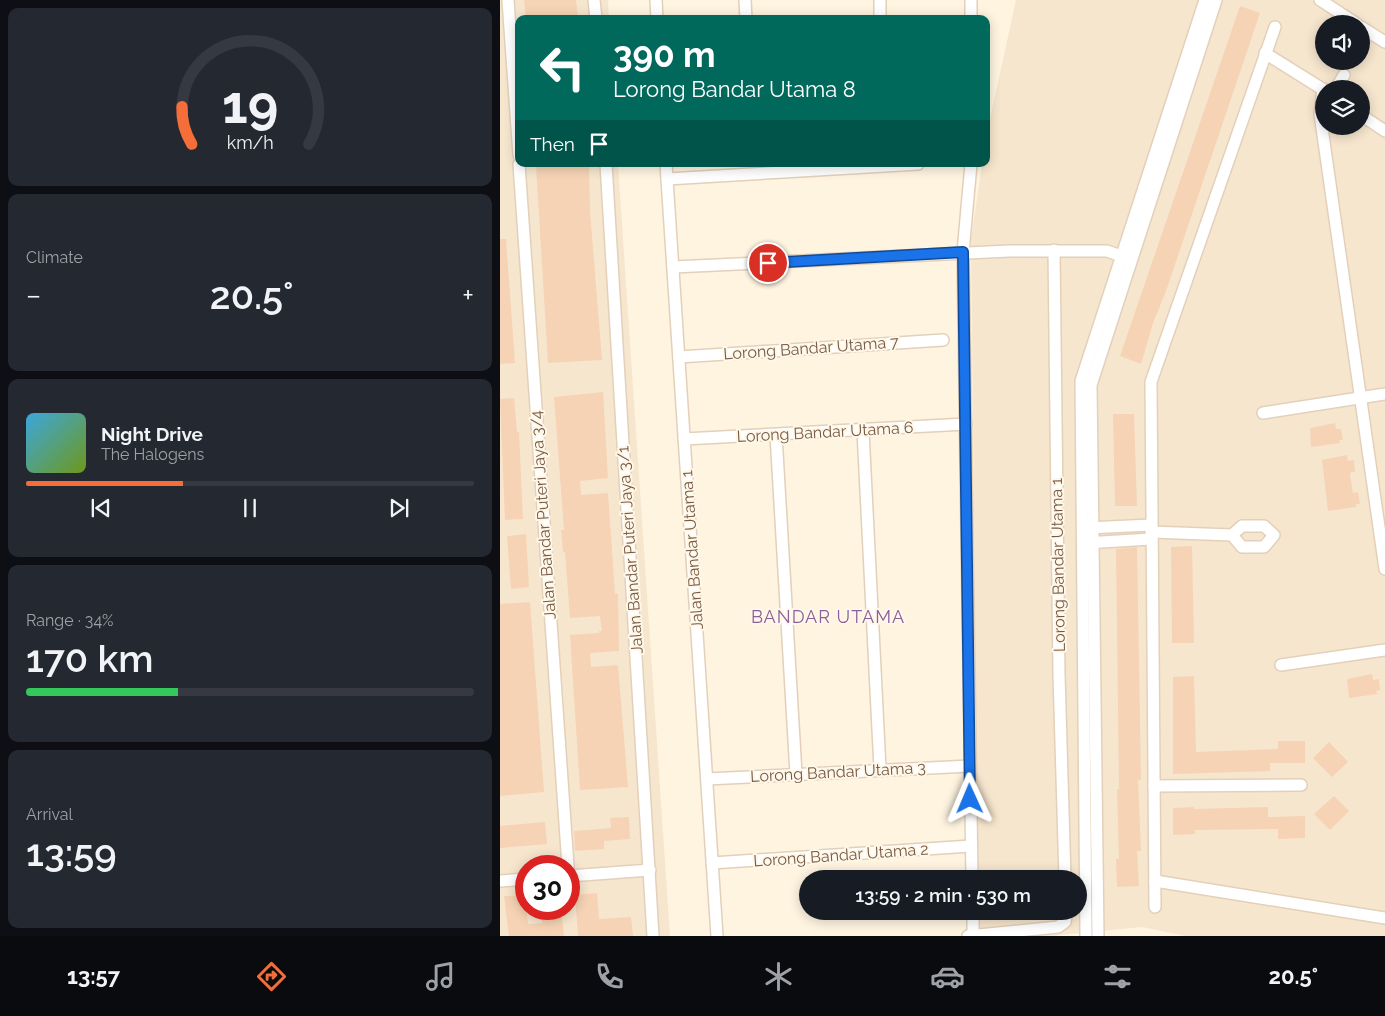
<!DOCTYPE html>
<html lang="en">
<head>
<meta charset="utf-8">
<style>
  body { margin:0; font-family:Raleway,sans-serif; background:#242831; color:#f1f3f6; height:100vh; display:flex; flex-direction:column; font-size:19px; white-space:nowrap }
  * { box-sizing:border-box; margin:0 }
  p { font-size:16px; color:#9ea1a6 }
  .icon { flex:none; width:28px; height:28px; fill:none; stroke:currentColor; stroke-width:2; stroke-linecap:round; stroke-linejoin:round }
  .map { position:relative; flex:1; overflow:hidden }
  .sheet { display:flex; flex-direction:column; gap:8px; padding:8px; background:#0d0f14; width:500px }
  .sheet>* { flex:none }
  .hud { position:absolute; left:15px; top:15px; width:475px; height:152px; border-radius:10px; box-shadow:0 2px 12px #0003; background:#00695c; color:#fff; overflow:hidden }
  .tools { position:absolute; left:815px; top:15px; display:grid; gap:10px }
  .tools a { display:grid; place-items:center; width:55px; height:55px; border-radius:50%; background:#171b24; box-shadow:0 2px 12px #0003; font-size:25px }
  .speed { position:absolute; left:15px; top:855px; display:flex; gap:10px; font-size:25px; font-weight:700; text-align:center }
  .speed>* { display:grid; place-content:center; width:65px; height:65px; border-radius:50%; background:#171b24; box-shadow:0 2px 12px #0003; line-height:1 }
  .speed .limit { border:8px solid #d22; background:#fff; color:#111 }
  .pin { position:absolute; display:grid; place-items:center; width:42px; height:42px; color:#fff; margin:-21px; border:2px solid #fff; border-radius:50%; box-shadow:0 1px 5px #0007 }
  .me { position:absolute; width:55px; margin:-28px; rotate:359deg; stroke-linejoin:round; filter:drop-shadow(0 0 4px #0008) }
  .turn { display:flex; align-items:center; gap:18px; height:105px; padding:0 15px; font-size:22px }
  .turn .icon { width:65px; height:65px; stroke-width:2.5 }
  .turn b { display:block; font-size:35px; line-height:42px }
  .then { display:flex; align-items:center; height:48px; padding:0 15px; background:#0003; gap:10px; font-size:19px }
  .big { font-size:38px; font-weight:600; line-height:1.1 }
  .sheet .tile { flex:1; display:flex; flex-direction:column; justify-content:center; gap:8px; min-width:0; padding:0 18px; border-radius:10px; background:#242831 }
  .sheet .dial { align-items:center; gap:0 }
  .dial svg { height:130px; overflow:visible; fill:none; stroke:#363941; stroke-width:7; stroke-linecap:round; text-anchor:middle }
  .dial text { fill:#f1f3f6; stroke:none }
  .song { display:flex; align-items:center; gap:15px }
  .cover { width:60px; height:60px; border-radius:8px; background:linear-gradient(135deg,hsl(200 70% 55%),hsl(80 70% 35%)) }
  .played { height:5px; border-radius:2px; background:linear-gradient(90deg,#f56d39 35%,#363941 35%) }
  .keys { display:flex; justify-content:space-around; direction:ltr }
  .heat { display:flex; justify-content:space-between; align-items:center; font-size:28px; direction:ltr }
  .charge { height:8px; border-radius:4px; background:linear-gradient(90deg,#34c759 34%,#363941 0) }
  .trip { position:absolute; left:299px; top:870px; width:288px; height:50px; border-radius:25px; background:#171b24; box-shadow:0 2px 12px #0003; font-weight:600; line-height:50px; text-align:center }
  .menu { display:flex; height:80px; justify-content:space-around; align-items:center; background:#090b0e; color:#9ea1a6 }
  .menu .icon { width:35px; height:35px }
  .menu .current { color:#f56d39 }
  .menu b { font-size:22px; color:#f1f3f6 }
  main { display:flex; flex:1; min-height:0 }
  .map>svg:first-child { display:block }
  .residential { fill:#f7e6ce; fill-rule:evenodd }
  .building { fill:#f6d3b5 }
  .lines { fill:none; stroke-linecap:round; stroke-linejoin:round }
  .minor-casing { stroke:#e3d0bb; stroke-width:14 }
  .minor { stroke:#fff; stroke-width:11 }
  .route-casing { stroke:#114b97; stroke-width:12 }
  .route { stroke:#1a73e8; stroke-width:9 }
  .labels { text-anchor:middle; dominant-baseline:central; stroke-width:4; stroke-linejoin:round; paint-order:stroke }
  .street-label { font-size:16px; fill:#775a45; stroke:#fff7e8 }
  .neighbourhood-label { font-size:18px; letter-spacing:1px; fill:#8b5f9c; stroke:#fff7e8 }
</style>
</head>
<body>
<main>
<section class="sheet">
<div class="tile dial"><svg viewBox="0 0 100 80">
<path d="M14 69A42 42 0 1 1 86 69"/>
<path d="M14 69A42 42 0 0 1 8 46" stroke="#f56d39"/>
<text x="50" y="56" font-size="32" font-weight="700">19</text>
<text x="50" y="72" font-size="11">km/h</text>
</svg></div>
<div class="tile"><p>Climate</p>
<div class="heat"><a>−</a><b class="big">20.5°</b><a>+</a></div>
</div>
<div class="tile">
<div class="song"><i class="cover"></i><div><b>Night Drive</b><p>The Halogens</p></div></div>
<div class="played"></div>
<div class="keys"><svg class="icon" aria-label="previous" viewBox="0 0 24 24"><path d="M18 5L8 12l10 7zM5 5v14"/></svg><svg class="icon" aria-label="pause" viewBox="0 0 24 24"><path d="M8 5v14M16 5v14"/></svg><svg class="icon" aria-label="next" viewBox="0 0 24 24"><path d="M6 5l10 7-10 7zM19 5v14"/></svg></div>
</div>
<div class="tile"><p>Range · 34%</p><b class="big">170 km</b><div class="charge"></div></div>
<div class="tile"><p>Arrival</p><b class="big">13:59</b></div>
</section>
<div class="map">
<svg width="885" height="936" viewBox="0 0 885 936">
  <rect width="100%" height="100%" fill="#fef4e0"/>
  <g class="residential">
    <path d="M0 0H108L109 19H19V164H118L170 936H0ZM26 866H69V909H26Z"/>
    <path d="M516 0H885V936H686L642 927 551 936H478V911H578V879H478L471 239 482 164H486V137ZM824 24H861V61H824ZM824 89H861V126H824Z"/>
  </g>
  <g class="building">
    <polygon points="24,0 76,0 78,19 26,19"/>
    <polygon points="740,6 760,13 666,291 653,323 641,364 620,356"/>
    <polygon points="89,164 90,211 102,360 48,363 36,166"/>
    <polygon points="0,239 6,239 15,363 0,364"/>
    <polygon points="103,392 108,478 80,481 81,495 108,493 115,594 118,594 119,651 90,653 91,667 118,665 128,787 80,790 70,635 99,633 99,631 102,631 100,616 70,618 65,552 63,552 61,530 64,530 54,397"/>
    <polygon points="14,398 17,432 19,432 23,519 5,520 0,399"/>
    <polygon points="613,414 634,414 637,506 615,506"/>
    <polygon points="835,423 836,429 841,429 843,440 839,440 840,443 811,447 810,428"/>
    <polygon points="847,455 848,461 854,460 855,472 851,472 850,475 853,493 858,492 860,504 856,504 856,507 828,511 822,460"/>
    <polygon points="26,534 29,587 11,589 7,536"/>
    <polygon points="692,546 694,643 672,643 671,547"/>
    <polygon points="637,547 641,780 638,780 641,851 637,851 639,886 617,887 616,859 619,859 617,789 619,789 616,549"/>
    <polygon points="30,602 44,792 0,796 0,604"/>
    <polygon points="872,674 873,680 879,679 880,690 876,691 877,694 849,698 847,679"/>
    <polygon points="694,676 696,752 778,749 778,741 805,741 805,763 770,763 770,771 673,774 673,677"/>
    <polygon points="829,742 848,762 832,777 813,758"/>
    <polygon points="834,796 849,811 830,830 814,814"/>
    <polygon points="694,807 694,809 768,807 768,817 805,816 805,838 778,839 778,829 695,830 695,834 673,835 673,808"/>
    <polygon points="129,817 130,839 104,841 104,849 75,851 74,831 111,828 110,818"/>
    <polygon points="45,822 47,844 0,848 0,826"/>
    <polygon points="97,893 99,919 131,917 133,936 78,936 75,895"/>
    <polygon points="25,895 28,924 42,923 41,909 61,909 64,936 9,936 4,896"/>
  </g>
  <g class="lines">
    <g class="minor-casing">
      <g id="minor">
        <polyline points="8,0 19,155"/>
        <polyline points="94,0 96,19"/>
        <polyline points="156,0 157,19"/>
        <polyline points="245,0 246,19"/>
        <polyline points="380,0 380,19"/>
        <polyline points="471,0 471,19"/>
        <polyline points="820,0 857,24"/>
        <polyline points="861,27 885,42"/>
        <polyline points="765,53 824,90"/>
        <polyline points="823,89 820,114 885,569"/>
        <polyline points="836,89 844,75"/>
        <polyline points="861,115 885,131"/>
        <polyline points="19,164 68,866"/>
        <polyline points="106,164 153,936"/>
        <polyline points="166,164 217,936"/>
        <polyline points="471,164 463,252 472,879"/>
        <polyline points="167,179 418,164"/>
        <polyline points="554,250 559,675 565,879"/>
        <polyline points="173,267 509,251 607,251 627,258"/>
        <polyline points="179,357 443,340"/>
        <polyline points="763,413 885,394"/>
        <polyline points="363,431 380,769"/>
        <polyline points="276,435 296,774"/>
        <polyline points="184,439 466,424"/>
        <polyline points="587,528 651,525"/>
        <polyline points="651,532 732,535 742,526 764,526 774,535 764,547 742,547 732,535"/>
        <polyline points="585,543 651,539"/>
        <polyline points="781,665 885,650"/>
        <polyline points="207,779 470,766"/>
        <polyline points="654,786 801,785"/>
        <polyline points="212,863 471,846"/>
        <polyline points="69,876 150,870"/>
        <polyline points="0,881 26,879"/>
        <polyline points="655,881 885,918"/>
        <polyline points="655,907 651,382 775,27"/>
        <polyline points="473,911 473,936"/>
        <polyline points="468,936 558,927 565,922 567,911"/>
        <polyline points="586,936 581,381 705,0"/>
        <polyline points="598,936 591,385 716,0"/>
      </g>
    </g>
    <use href="#minor" class="minor"/>
  </g>
  <g class="lines">
    <g class="route-casing">
      <polyline id="route" points="268,263 463,252 470,799"/>
    </g>
    <use href="#route" class="route"/>
  </g>
  <g class="labels">
    <g class="street-label">
      <text transform="translate(311 348) rotate(-4)">Lorong Bandar Utama 7</text>
      <text transform="translate(325 432) rotate(-3)">Lorong Bandar Utama 6</text>
      <text transform="translate(43 515) rotate(-94)">Jalan Bandar Puteri Jaya 3/4</text>
      <text transform="translate(130 550) rotate(-94)">Jalan Bandar Puteri Jaya 3/1</text>
      <text transform="translate(192 550) rotate(-94)">Jalan Bandar Utama 1</text>
      <text transform="translate(558 565) rotate(-91)">Lorong Bandar Utama 1</text>
      <text transform="translate(338 772) rotate(-3)">Lorong Bandar Utama 3</text>
      <text transform="translate(341 855) rotate(-4)">Lorong Bandar Utama 2</text>
    </g>
    <g class="neighbourhood-label">
      <text x="328" y="616">BANDAR UTAMA</text>
    </g>
  </g>
</svg>
<div class="tools">
<a><svg class="icon" aria-label="sound" viewBox="0 0 24 24"><path d="M4 9h4l5-4v14l-5-4H4zM17 9q2 3 0 6"/></svg></a>
<a><svg class="icon" aria-label="layers" viewBox="0 0 24 24"><path d="M12 4l9 5-9 5-9-5zM3 14l9 5 9-5"/></svg></a>
</div>
<div class="speed"><div class="limit">30</div></div>
<div class="pin" style="left:268px;top:263px;background:#d93025"><svg class="icon" aria-label="arrive" viewBox="0 0 24 24"><path d="M6 21V4h12l-3 4 3 4H6"/></svg></div>
<svg class="me" style="left:470px;top:799px" viewBox="-20 -20 40 40"><path d="M0-17L14 15 0 8-14 15z" fill="#1a73e8" stroke="#fff" stroke-width="4"/></svg>
<div class="trip">13:59 · 2 min · 530 m</div>
<div class="hud">
<div class="turn"><svg class="icon" aria-label="left" viewBox="0 0 24 24"><path d="M17 20v-9H6M10 6l-5 5 5 5"/></svg><div><b>390 m</b>Lorong Bandar Utama 8</div></div>
<div class="then">Then<svg class="icon" aria-label="arrive" viewBox="0 0 24 24"><path d="M6 21V4h12l-3 4 3 4H6"/></svg></div>
</div>
</div>
</main>
<nav class="menu">
<b>13:57</b>
<svg class="icon current" aria-label="directions" viewBox="0 0 24 24"><path d="M12 3l9 9-9 9-9-9zM9 14v-3h6M13 9l2 2-2 2"/></svg>
<svg class="icon" aria-label="music" viewBox="0 0 24 24"><path d="M9 18V5l10-2v13"/><circle cx="6" cy="18" r="3"/><circle cx="16" cy="16" r="3"/></svg>
<svg class="icon" aria-label="phone" viewBox="0 0 24 24"><path d="M5 4h4l2 5-3 2q2 4 5 5l2-3 5 2v4C11 20 4 13 5 4z"/></svg>
<svg class="icon" aria-label="climate" viewBox="0 0 24 24"><path d="M12 3v18M4 7l16 10M4 17L20 7"/></svg>
<svg class="icon" aria-label="car" viewBox="0 0 24 24"><path d="M5 17H2v-5l4-1 3-4h7l3 4 3 1v5h-3M9 17h6M6 11h13"/><circle cx="7" cy="17" r="2"/><circle cx="17" cy="17" r="2"/></svg>
<svg class="icon" aria-label="filters" viewBox="0 0 24 24"><path d="M4 7h16M4 17h16"/><circle cx="9" cy="7" r="2"/><circle cx="15" cy="17" r="2"/></svg>
<b>20.5°</b>
</nav>
</body>
</html>
